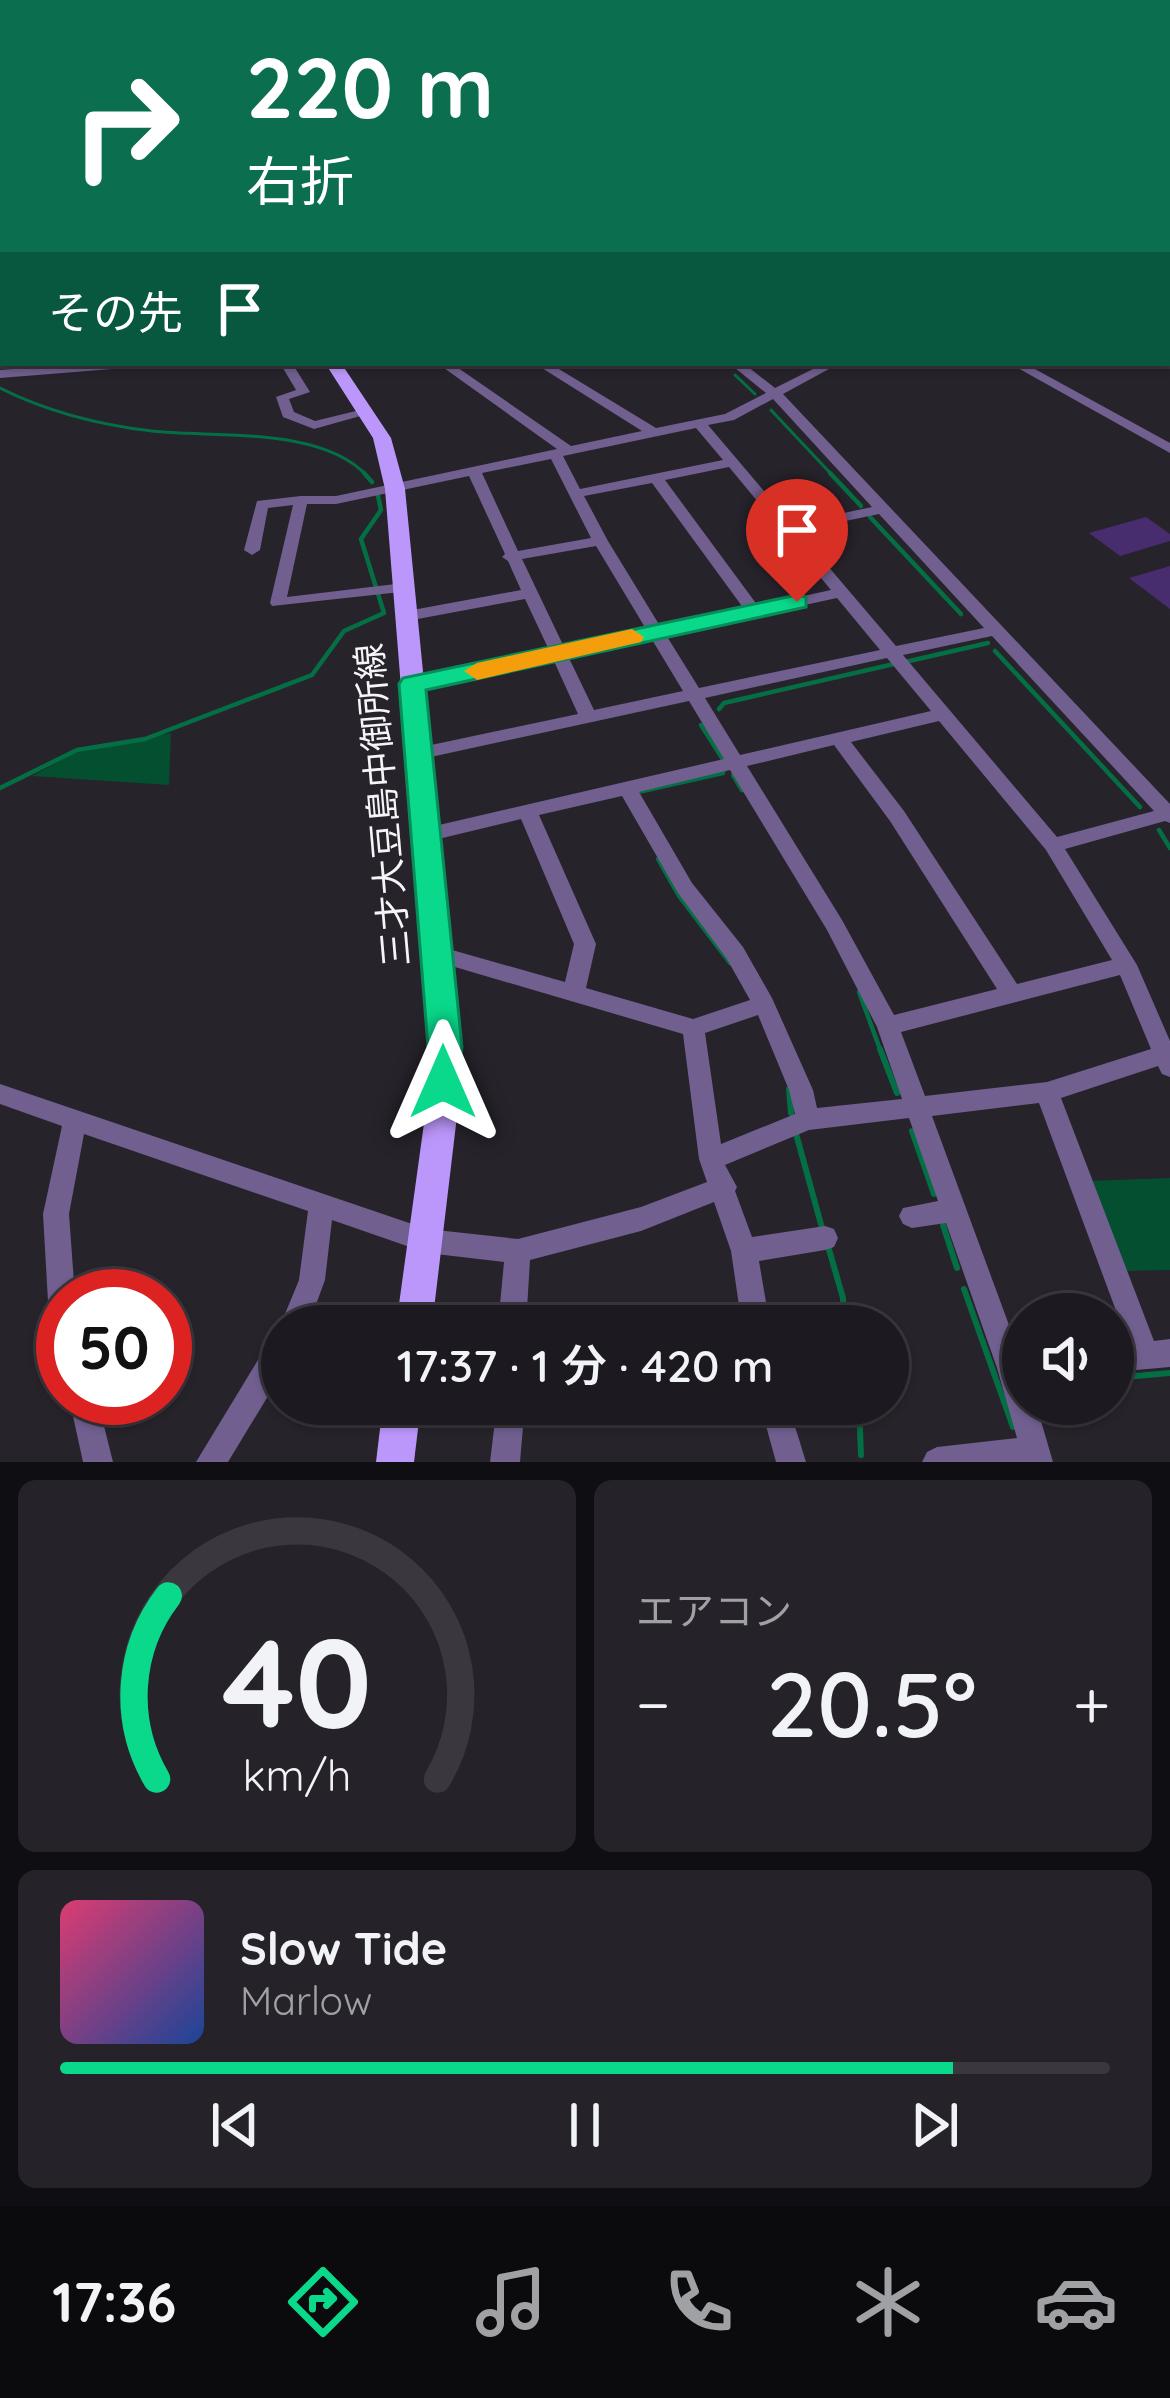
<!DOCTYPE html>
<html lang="ja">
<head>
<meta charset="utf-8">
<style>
  body { margin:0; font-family:Quicksand,"Noto Sans JP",sans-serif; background:#252329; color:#f1f3f6; height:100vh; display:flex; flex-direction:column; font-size:45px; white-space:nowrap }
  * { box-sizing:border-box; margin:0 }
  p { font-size:39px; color:#a0a1a5 }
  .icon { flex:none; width:66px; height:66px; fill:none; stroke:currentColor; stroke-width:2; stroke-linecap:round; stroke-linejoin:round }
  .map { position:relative; height:1462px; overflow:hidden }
  .panel { display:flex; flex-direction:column; gap:18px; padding:18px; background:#0f0e12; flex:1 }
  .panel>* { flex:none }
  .hud { position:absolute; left:0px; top:0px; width:1170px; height:366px; box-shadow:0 3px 9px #0004,0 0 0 3px #3a383e; background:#0b6e4f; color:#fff; overflow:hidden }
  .buttons { position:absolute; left:1002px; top:1293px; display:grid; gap:24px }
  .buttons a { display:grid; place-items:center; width:132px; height:132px; border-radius:50%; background:#1c1a20; box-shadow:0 3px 9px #0004,0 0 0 3px #3a383e; font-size:60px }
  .speed { position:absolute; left:36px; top:1269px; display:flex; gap:24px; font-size:60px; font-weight:700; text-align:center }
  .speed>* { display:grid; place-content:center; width:156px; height:156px; border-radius:50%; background:#1c1a20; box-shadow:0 3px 9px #0004,0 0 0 3px #3a383e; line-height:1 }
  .speed .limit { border:18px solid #d22; background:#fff; color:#111 }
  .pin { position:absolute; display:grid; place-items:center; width:102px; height:102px; color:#fff; margin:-123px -51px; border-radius:50% 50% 50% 0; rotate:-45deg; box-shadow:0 0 12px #0007 }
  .pin .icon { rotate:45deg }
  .me { position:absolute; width:132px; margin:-66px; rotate:0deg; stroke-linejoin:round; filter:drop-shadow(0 0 9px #0008) }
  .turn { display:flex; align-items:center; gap:42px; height:252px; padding:0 48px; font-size:54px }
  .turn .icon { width:156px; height:156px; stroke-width:2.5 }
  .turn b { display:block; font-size:84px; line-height:102px }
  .then { display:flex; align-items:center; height:114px; padding:0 48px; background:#0003; gap:24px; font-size:45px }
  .big { font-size:90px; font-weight:600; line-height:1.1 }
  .panel .widget { flex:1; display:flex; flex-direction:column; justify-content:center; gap:18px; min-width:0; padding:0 42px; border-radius:18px; background:#252329 }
  .panel .dial { align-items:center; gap:0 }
  .dial svg { height:312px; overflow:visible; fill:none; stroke:#3a383e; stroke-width:7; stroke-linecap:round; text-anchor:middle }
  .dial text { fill:#f1f3f6; stroke:none }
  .song { display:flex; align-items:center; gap:36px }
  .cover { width:144px; height:144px; border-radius:18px; background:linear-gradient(135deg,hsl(340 70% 55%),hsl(220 70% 35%)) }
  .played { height:12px; border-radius:6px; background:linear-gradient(90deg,#0ad98b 85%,#3a383e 85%) }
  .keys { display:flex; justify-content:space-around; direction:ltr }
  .heat { display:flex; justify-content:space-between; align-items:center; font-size:66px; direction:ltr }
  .panel .tiles { flex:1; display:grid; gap:18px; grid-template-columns:1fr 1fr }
  .widget:last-child { grid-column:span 2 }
  .trip { position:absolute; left:261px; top:1305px; width:648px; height:120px; border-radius:60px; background:#1c1a20; box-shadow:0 3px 9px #0004,0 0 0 3px #3a383e; font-weight:600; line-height:120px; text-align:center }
  .dock { display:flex; height:192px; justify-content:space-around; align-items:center; background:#0b0a0d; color:#a0a1a5 }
  .dock .icon { width:84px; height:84px }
  .dock .active { color:#0ad98b }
  .dock b { font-size:54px; color:#f1f3f6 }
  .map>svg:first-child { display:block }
  .green { fill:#044f30 }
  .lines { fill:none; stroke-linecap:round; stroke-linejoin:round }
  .stream-far2 { stroke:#046e44; stroke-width:3 }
  .stream-far1 { stroke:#046e44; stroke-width:4.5 }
  .stream { stroke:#046e44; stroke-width:6 }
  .building { fill:#482d6e }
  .minor { fill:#705f8f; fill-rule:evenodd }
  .major { fill:#bc97fb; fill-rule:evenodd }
  .route { fill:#0ad98b; stroke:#068d5a; stroke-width:3 }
  .slow { fill:#f59e0b }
  .labels { text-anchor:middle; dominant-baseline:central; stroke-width:12; stroke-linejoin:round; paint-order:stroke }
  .street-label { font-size:36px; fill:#f6f4f9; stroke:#26232b }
</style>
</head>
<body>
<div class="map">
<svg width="1170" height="1462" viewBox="0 0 1170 1462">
  <rect width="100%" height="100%" fill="#26232b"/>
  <g class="green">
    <polygon points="171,733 169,785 32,776 75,753"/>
    <polygon points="1170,1178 1170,1270 1123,1271 1088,1181"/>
  </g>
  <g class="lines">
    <g class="stream-far2">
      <polyline points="26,0 49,3"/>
      <polyline points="735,375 755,394"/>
      <path d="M0 388C46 411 101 425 152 431 214 438 322 426 367 476"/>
      <polyline points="771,410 833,476"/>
    </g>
    <g class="stream-far1">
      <polyline points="364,473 372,482"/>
      <polyline points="830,473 861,506"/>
      <polyline points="870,517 961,614"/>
      <polyline points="995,651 1140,807"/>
      <polyline points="905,662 988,643"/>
      <polyline points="719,709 724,703 894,664"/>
      <polyline points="733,775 742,790"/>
      <polyline points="0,788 77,750 145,739 312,675 344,631 384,613 361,539 381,510 378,496"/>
      <polyline points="638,792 723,773 724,761 701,725"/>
      <polyline points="1159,830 1170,848"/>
      <polyline points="658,859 679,896 730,963"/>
      <polyline points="859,992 881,1052"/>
    </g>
    <g class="stream">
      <polyline points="880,1049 897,1093"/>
      <polyline points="789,1089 791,1113"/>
      <polyline points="795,1130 822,1228"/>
      <polyline points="912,1131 934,1194"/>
      <polyline points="943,1225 957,1268"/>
      <polyline points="828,1246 843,1298 844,1326"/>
      <polyline points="964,1289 1013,1427"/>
      <polyline points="1113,1378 1170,1373"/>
      <polyline points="859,1404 861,1455"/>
    </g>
  </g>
  <g class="building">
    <polygon points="1146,517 1170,534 1170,541 1120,556 1089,533"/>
    <polygon points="1170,566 1170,609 1129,578"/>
  </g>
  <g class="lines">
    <g class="minor">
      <polygon points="222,0 228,0 228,1 221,3"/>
      <rect x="1167" y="51" width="3" height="4"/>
      <rect x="0" y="52" width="3" height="5"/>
      <polygon points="1,72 3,72 3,80 0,79"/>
      <polygon points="3,110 3,116 0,117 0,111"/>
      <rect x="0" y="154" width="3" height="6"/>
      <polygon points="3,214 3,220 0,221 0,215"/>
      <polygon points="91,363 143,363 137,367 0,378 0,370"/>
      <polygon points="280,363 292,363 310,392 289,399 294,412 315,421 364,409 371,413 314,429 283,417 276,397 296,390"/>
      <path d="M437 363H451L571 446 642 431 534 363H549L656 428 725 414 766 393 729 363H743L775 388 825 363H840L783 394 1170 804V823L1165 821 1065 849 1137 965 1170 1041V1077L1162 1074 1158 1066 1061 1098 1154 1341 1170 1339V1367L1113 1372V1344L1128 1343 1039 1103 932 1116 1023 1363V1404H1036L1053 1462H922L927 1452 937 1447 1017 1438 997 1368 946 1223 912 1228 903 1224 899 1216 903 1208 938 1201 909 1118 809 1130 725 1165 737 1187 735 1191 752 1237 825 1226 834 1229 838 1238 834 1247 825 1250 759 1261 770 1326H742L731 1251 714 1202 641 1231 530 1260 526 1326H498L504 1262 427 1253 332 1220 325 1280 308 1326H282V1330L280 1326 299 1280 308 1211 84 1134 69 1214 75 1296H63V1332L53 1328 49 1319 43 1214 62 1126 0 1104V1084L427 1229 518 1239 641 1207 707 1182 699 1159 683 1034 438 962 430 960 427 954 430 948 438 946 565 982 574 944 521 819 426 842 419 840 416 835 419 830 426 828 724 759 689 701 417 760 411 758 408 754 411 750 417 748 578 714 553 659 412 689 403 684 412 679 549 650 525 599 407 621 399 616 407 611 521 590 508 561 502 557 505 554 469 476 336 504H307L287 597 404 583 410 585 412 588 410 591 272 606 270 603 293 505 268 508 260 550 252 555 244 550 257 501 301 496H336L557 449ZM773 399 872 507 792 524 708 425 734 420ZM696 428 723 460 580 489 563 456ZM551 459 591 538 518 551 482 473ZM729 467 831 590 758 606 665 480ZM652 483 744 609 660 626 608 541 584 496ZM879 514 984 628 896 646 798 531ZM596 546 646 629 564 647 522 559ZM837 598 880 650 699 688 666 635ZM992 636 1154 811 1057 837 903 655ZM651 638 683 691 594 710 568 656ZM887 658 931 711 740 755 705 698ZM939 721 1046 850 1112 960 1017 984 904 811 851 742ZM834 745 890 821 997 989 894 1015 842 920 747 766ZM730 770 827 930 877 1027 902 1099 817 1108 813 1090 772 998 743 947 692 883 639 792ZM622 796 678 893 727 959 750 1000 693 1019 586 988 596 944 539 815ZM1120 975 1151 1049 1047 1082 925 1096 901 1032ZM758 1015 789 1090 795 1114 721 1144 705 1033Z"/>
      <polygon points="1009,363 1024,363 1170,443 1170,453"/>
      <polygon points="282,1333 282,1373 228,1462 196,1462 272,1337"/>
      <polygon points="69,1398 97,1398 113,1462 83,1462"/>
      <polygon points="497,1404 525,1404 520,1462 490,1462"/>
      <polygon points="760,1404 788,1404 806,1462 776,1462"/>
    </g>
    <g class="major">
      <polygon points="0,25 3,26 3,32 0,31"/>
      <polygon points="0,254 3,254 0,264"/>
      <rect x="1167" y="304" width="3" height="10"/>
      <polygon points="325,363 341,363 391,438 405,489 460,1047 457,1116 432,1326 396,1326 425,1116 430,1047 385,489 373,438"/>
      <polygon points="383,1404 421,1404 414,1462 376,1462"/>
    </g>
  </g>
  <polygon class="route" points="797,595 806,597 806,607 426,690 462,1047 456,1092 443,1097 431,1092 425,1082 428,1047 399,684 403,678"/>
  <polygon class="slow" points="632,629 644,637 641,642 477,680 464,671 477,663"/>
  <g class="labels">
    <g class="street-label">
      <text transform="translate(382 805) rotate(-95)">三才大豆島中御所線</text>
    </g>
  </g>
</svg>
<div class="buttons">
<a><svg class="icon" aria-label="sound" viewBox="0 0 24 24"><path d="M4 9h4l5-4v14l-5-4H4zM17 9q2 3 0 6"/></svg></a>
</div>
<div class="speed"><div class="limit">50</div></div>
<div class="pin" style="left:797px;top:602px;background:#d93025"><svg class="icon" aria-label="arrive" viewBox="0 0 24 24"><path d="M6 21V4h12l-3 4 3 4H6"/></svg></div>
<svg class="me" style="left:443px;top:1082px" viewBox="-20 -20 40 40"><path d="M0-17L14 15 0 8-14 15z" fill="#0ad98b" stroke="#fff" stroke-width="4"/></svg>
<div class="trip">17:37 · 1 分 · 420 m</div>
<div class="hud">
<div class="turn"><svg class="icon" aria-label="right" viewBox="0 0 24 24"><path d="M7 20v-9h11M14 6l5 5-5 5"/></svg><div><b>220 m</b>右折</div></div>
<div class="then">その先<svg class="icon" aria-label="arrive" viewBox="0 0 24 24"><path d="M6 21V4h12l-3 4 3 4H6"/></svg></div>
</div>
</div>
<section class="panel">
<div class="tiles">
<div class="widget dial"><svg viewBox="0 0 100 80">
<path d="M14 69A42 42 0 1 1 86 69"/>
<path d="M14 69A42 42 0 0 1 17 22" stroke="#0ad98b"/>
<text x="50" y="56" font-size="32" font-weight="700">40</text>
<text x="50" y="72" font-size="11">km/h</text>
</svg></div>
<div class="widget"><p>エアコン</p>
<div class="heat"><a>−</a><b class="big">20.5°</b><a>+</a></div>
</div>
<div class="widget">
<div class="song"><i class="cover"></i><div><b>Slow Tide</b><p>Marlow</p></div></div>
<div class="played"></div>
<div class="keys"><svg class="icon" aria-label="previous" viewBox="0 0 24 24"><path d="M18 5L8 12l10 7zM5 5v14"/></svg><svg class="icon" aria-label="pause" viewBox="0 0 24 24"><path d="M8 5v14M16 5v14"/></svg><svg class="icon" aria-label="next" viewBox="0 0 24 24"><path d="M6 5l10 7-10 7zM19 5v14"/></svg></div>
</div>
</div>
</section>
<nav class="dock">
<b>17:36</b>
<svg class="icon active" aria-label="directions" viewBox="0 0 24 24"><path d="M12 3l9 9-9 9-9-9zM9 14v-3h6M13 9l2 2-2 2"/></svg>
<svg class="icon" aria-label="music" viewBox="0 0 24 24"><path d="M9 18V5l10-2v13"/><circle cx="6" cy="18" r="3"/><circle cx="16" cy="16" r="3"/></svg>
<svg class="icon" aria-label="phone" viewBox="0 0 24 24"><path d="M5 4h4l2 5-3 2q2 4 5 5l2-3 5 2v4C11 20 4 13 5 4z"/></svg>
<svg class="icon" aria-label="climate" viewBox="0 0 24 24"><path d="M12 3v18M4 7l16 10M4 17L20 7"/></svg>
<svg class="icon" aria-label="car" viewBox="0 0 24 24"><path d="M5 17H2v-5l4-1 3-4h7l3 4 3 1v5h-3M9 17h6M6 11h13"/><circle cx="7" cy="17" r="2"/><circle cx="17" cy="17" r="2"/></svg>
</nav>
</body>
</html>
